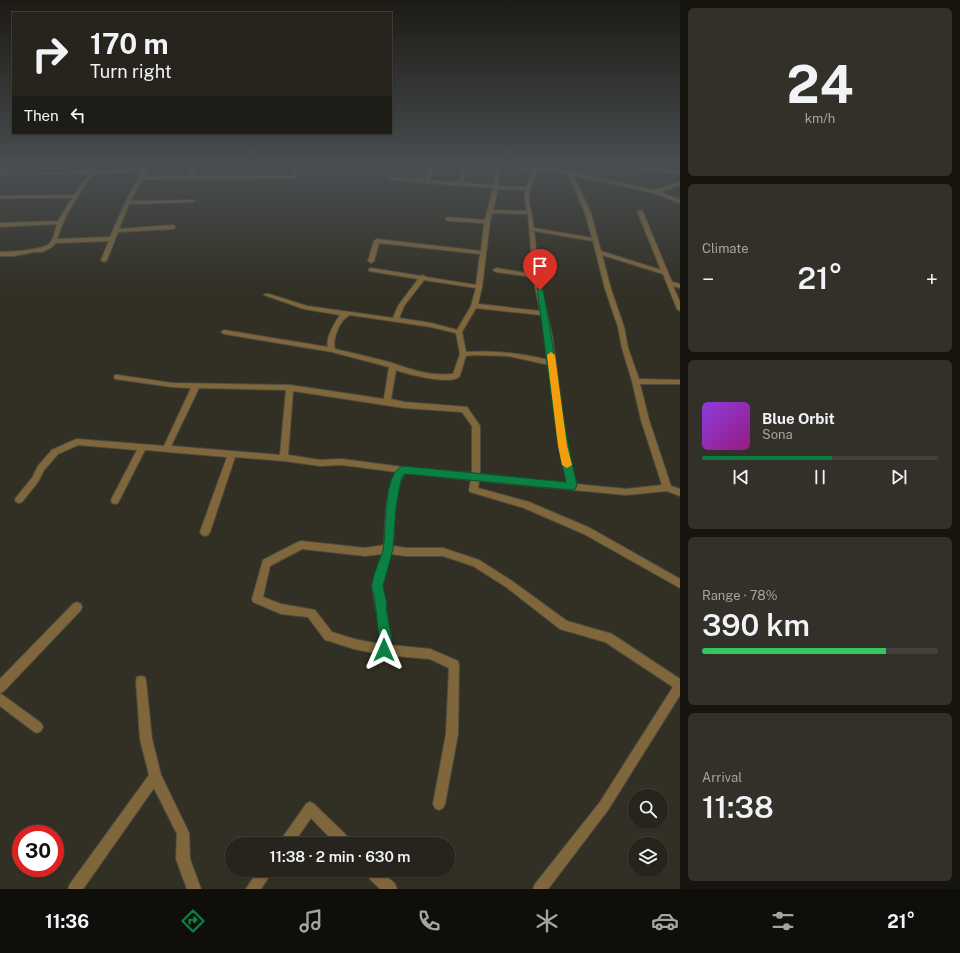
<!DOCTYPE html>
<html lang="en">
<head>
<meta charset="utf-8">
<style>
  body { margin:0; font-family:"Public Sans",sans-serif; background:#323029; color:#f1f3f6; height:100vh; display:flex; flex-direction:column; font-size:15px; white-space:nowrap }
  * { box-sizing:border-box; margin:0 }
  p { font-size:13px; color:#a4a4a3 }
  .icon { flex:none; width:22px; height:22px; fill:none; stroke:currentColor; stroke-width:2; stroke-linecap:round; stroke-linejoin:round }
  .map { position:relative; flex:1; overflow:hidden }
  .panel { display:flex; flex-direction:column; gap:8px; padding:8px; background:#15140f; width:280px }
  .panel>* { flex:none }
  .banner { position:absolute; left:12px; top:12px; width:380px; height:122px; border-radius:0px; box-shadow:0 1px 3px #0004,0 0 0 1px #42413b; background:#26241c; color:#f1f3f6; overflow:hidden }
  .fabs { position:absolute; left:628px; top:789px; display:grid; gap:8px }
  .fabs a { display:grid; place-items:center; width:40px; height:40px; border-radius:50%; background:#26241c; box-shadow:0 1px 3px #0004,0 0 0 1px #42413b; font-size:20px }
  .speed { position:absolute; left:12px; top:825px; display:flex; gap:8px; font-size:20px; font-weight:700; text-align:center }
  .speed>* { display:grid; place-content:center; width:52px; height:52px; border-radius:50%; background:#26241c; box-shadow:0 1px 3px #0004,0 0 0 1px #42413b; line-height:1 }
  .speed .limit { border:6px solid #d22; background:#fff; color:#111 }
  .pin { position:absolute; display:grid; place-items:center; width:34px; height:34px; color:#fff; margin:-41px -17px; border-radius:50% 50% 50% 0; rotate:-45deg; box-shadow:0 0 4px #0007 }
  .pin .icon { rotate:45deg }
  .me { position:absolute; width:44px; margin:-22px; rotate:0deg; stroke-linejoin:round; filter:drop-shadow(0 0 3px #0008) }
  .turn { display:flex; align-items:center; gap:14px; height:84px; padding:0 12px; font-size:18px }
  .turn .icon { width:52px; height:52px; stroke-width:2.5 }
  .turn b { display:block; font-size:28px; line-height:34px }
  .then { display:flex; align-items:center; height:38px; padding:0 12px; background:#0003; gap:8px; font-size:15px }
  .big { font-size:30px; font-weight:600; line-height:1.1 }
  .panel .card { flex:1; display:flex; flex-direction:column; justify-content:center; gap:6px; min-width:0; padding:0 14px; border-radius:6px; background:#323029 }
  .panel .dial { align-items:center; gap:0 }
  .dial b { font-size:52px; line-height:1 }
  .song { display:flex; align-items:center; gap:12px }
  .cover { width:48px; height:48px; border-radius:6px; background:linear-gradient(135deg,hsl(270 70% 55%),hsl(310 70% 35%)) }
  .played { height:4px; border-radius:2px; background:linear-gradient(90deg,#0b8043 55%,#42413b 55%) }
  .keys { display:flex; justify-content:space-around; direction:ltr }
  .heat { display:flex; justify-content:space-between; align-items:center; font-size:22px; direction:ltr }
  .charge { height:6px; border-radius:3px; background:linear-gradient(90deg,#34c759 78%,#42413b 0) }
  .trip { position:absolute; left:225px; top:837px; width:230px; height:40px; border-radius:20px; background:#26241c; box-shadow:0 1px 3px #0004,0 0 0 1px #42413b; font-weight:600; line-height:40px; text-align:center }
  .tabs { display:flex; height:64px; justify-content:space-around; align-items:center; background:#0f0e0b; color:#a4a4a3 }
  .tabs .icon { width:28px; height:28px }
  .tabs .selected { color:#0b8043 }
  .tabs b { font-size:18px; color:#f1f3f6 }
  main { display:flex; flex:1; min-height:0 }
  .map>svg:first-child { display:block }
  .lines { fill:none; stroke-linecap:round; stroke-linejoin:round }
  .minor-casing { stroke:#4d4b41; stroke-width:2 }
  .minor { fill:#80673b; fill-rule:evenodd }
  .route { fill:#0b8043; stroke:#07532c }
  .slow { fill:#f59e0b }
</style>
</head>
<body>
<main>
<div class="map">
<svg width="680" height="889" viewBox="0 0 680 889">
  <rect width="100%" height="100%" fill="#323025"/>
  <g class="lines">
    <g class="minor-casing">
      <g id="minor">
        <path d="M3 165H7L3 173 142 170 144 165H148L144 177 188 176 193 165H197L193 176H292L294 165H298L296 177 294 178 143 179 130 201 193 200 195 201 193 202 129 204 119 229 173 225 176 227 173 229 118 232 107 260 104 262 101 260 109 241 56 243 52 247 42 252H34L14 256H0V252C10 252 42 250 49 244 54 239 55 230 57 224L0 227V223L58 221 72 198H0V196L74 195 89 174 0 175V170ZM141 172 125 203 110 237 57 239C65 214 78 195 93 173Z"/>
        <path d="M431 165H435L429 180 460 182 461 165H465L464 183 494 185 496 166 493 165 536 166 553 168 655 190 680 182V185L660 192 680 200V203L654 193 573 175 591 213 601 251 661 270 637 211 642 210 672 282 680 284V288L673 286 680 302V311L677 309 663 274 602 255 611 289 624 327 628 348 639 379 680 380V384H640L649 420 671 486 680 489V496L667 491 626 495 479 481 478 488 529 502 590 528 680 579V588L584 534 524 508 470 492 469 490 471 480 405 473C394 487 394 527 393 546L406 548H443L479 560 512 581 567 621 612 634 680 679V695L608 810 548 889H533L535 884 600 802 673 687 605 642 560 629 506 587 473 566 443 556H406L391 554 382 586 391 639 390 645 430 649 458 661 459 665 458 734 445 804 443 808 439 810 435 808 433 804 446 734 449 668 430 659 384 655 354 649 329 641 325 640 308 617 281 614 253 602 252 599 263 560 298 542 301 541 365 548 384 545C385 526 385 489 396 472L342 465 320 466 284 461 235 457 210 532 208 535 205 536 202 535 200 532 227 457 145 450 118 503 115 504 112 503 111 500 137 450 78 445 58 454 44 470 38 482 22 502 19 503 16 502 15 499 32 478 38 466 52 450 74 440 77 439 164 446 191 388 172 387 115 379 114 377 115 375H118L172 383 290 385 384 399 389 367 332 352 224 334 221 332 224 330 328 347C325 339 335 322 340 315L304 309 264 295 265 294H269L307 306 393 318 398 306 418 279 369 271V269L371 268 421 276 423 275 426 277 476 285 480 254 379 243 374 261 371 263 368 261 374 241 377 239 481 251 484 223 448 221 445 219 448 217 485 220 493 188 426 183 391 179 389 178 391 177 425 179ZM500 167 533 169 526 187 498 186ZM537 169 553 170 568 174 585 213 592 238 534 228 529 200 530 189ZM498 189 525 190V200L527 211 493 210ZM492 213 528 214 533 274 496 268 493 270 496 272 533 277 540 311 478 304 482 287 490 222ZM534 231 593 241 605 289 618 327 622 348 632 381 641 420 662 485 626 489 576 484 567 446 552 335 539 276ZM424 280 476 288 471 306 457 330 431 323 399 318 404 306ZM476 308 541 315 546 335 549 360C521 353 494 350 466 352L462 332ZM350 315 431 327 456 333 460 354 453 374C432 376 415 371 395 364 376 358 355 354 335 349 332 339 340 319 350 315ZM475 355 508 356 549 365 559 446 567 483 480 474V426L467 407 404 402 391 399 396 370C406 374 450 385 459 377 461 375 464 360 466 356ZM199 388 286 390 280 455 171 446ZM293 391 404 408 462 412 472 426V473L403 467 342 459 320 460 288 455ZM302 549 365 556 382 554 372 586 381 639 380 644 354 639 332 632 315 610 281 604 263 597 270 566Z"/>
        <polygon points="613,165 629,165 680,172 680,174"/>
        <polygon points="77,602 81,604 82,607 81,610 4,691 0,693 0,679 73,604"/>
        <polygon points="141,676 145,677 146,681 152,739 161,775 189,833 190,859 201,889 187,889 176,859 177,834 154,788 83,889 68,889 70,884 149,775 140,739 136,681 137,677"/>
        <polygon points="0,693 41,723 43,727 41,731 37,733 33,731 0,706"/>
        <polygon points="310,802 314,804 350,839 352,844 336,844 311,818 293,844 278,844 306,804"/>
        <polygon points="258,870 273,870 261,889 246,889"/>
        <polygon points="364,870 380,870 395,884 397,889 380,889 366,875"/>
      </g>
    </g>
    <use href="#minor" class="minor"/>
  </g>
  <linearGradient id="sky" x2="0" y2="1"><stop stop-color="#1c1a14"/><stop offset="0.57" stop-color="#494e51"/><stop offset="1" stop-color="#494e51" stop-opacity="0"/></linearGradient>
  <rect width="680" height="290" fill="url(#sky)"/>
  <path class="route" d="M537 288 543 290C556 355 562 422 577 486L575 489 572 490 405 474 402 477 400 485 396 507 393 549 383 586 387 604 386 610 392 639 388 654 384 656 380 654C377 648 380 643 379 636 377 625 377 614 375 603 375 597 371 590 372 585 373 573 380 561 383 550 387 531 382 473 403 466L566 482 558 446Z"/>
  <polygon class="slow" points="551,352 555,355 567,446 572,465 567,468 562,465 558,446 547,355"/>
</svg>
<div class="fabs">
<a><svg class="icon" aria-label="search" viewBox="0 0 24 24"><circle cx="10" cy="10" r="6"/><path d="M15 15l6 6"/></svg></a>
<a><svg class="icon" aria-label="layers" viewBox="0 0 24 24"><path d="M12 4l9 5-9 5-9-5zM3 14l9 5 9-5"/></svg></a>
</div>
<div class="speed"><div class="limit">30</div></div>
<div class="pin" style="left:540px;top:290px;background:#d93025"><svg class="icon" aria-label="arrive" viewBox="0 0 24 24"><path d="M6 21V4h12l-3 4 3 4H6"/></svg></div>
<svg class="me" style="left:384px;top:650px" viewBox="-20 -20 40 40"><path d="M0-17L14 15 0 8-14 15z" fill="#0b8043" stroke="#fff" stroke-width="4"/></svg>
<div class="trip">11:38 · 2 min · 630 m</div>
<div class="banner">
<div class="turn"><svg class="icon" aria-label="right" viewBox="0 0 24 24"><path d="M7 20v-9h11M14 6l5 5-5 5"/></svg><div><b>170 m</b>Turn right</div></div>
<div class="then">Then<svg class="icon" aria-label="left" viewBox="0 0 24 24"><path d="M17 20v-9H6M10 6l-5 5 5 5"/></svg></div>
</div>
</div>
<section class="panel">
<div class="card dial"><b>24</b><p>km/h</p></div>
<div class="card"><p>Climate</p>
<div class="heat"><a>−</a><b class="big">21°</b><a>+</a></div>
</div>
<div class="card">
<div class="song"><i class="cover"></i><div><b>Blue Orbit</b><p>Sona</p></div></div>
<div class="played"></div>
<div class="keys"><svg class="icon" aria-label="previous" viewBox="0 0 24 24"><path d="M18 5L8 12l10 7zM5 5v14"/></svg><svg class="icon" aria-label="pause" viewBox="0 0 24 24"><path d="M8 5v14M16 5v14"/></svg><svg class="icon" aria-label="next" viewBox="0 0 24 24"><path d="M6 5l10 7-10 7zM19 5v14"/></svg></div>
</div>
<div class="card"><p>Range · 78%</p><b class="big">390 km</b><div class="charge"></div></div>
<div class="card"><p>Arrival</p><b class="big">11:38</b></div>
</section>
</main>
<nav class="tabs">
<b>11:36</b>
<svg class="icon selected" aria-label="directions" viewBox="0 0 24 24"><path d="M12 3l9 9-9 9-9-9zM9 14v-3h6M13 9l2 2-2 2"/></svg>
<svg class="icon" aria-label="music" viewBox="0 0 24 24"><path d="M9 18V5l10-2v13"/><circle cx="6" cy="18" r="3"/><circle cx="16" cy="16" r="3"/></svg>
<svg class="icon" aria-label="phone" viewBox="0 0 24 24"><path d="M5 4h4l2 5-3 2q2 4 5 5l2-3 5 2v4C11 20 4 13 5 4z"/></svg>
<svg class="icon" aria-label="climate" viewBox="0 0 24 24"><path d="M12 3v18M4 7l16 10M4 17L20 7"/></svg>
<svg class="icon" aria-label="car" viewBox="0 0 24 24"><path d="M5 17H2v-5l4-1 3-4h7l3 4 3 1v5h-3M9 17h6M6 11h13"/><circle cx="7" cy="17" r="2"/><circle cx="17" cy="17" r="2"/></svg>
<svg class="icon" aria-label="filters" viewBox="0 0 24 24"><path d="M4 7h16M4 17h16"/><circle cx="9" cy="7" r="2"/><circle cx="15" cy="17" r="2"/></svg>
<b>21°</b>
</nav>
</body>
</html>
